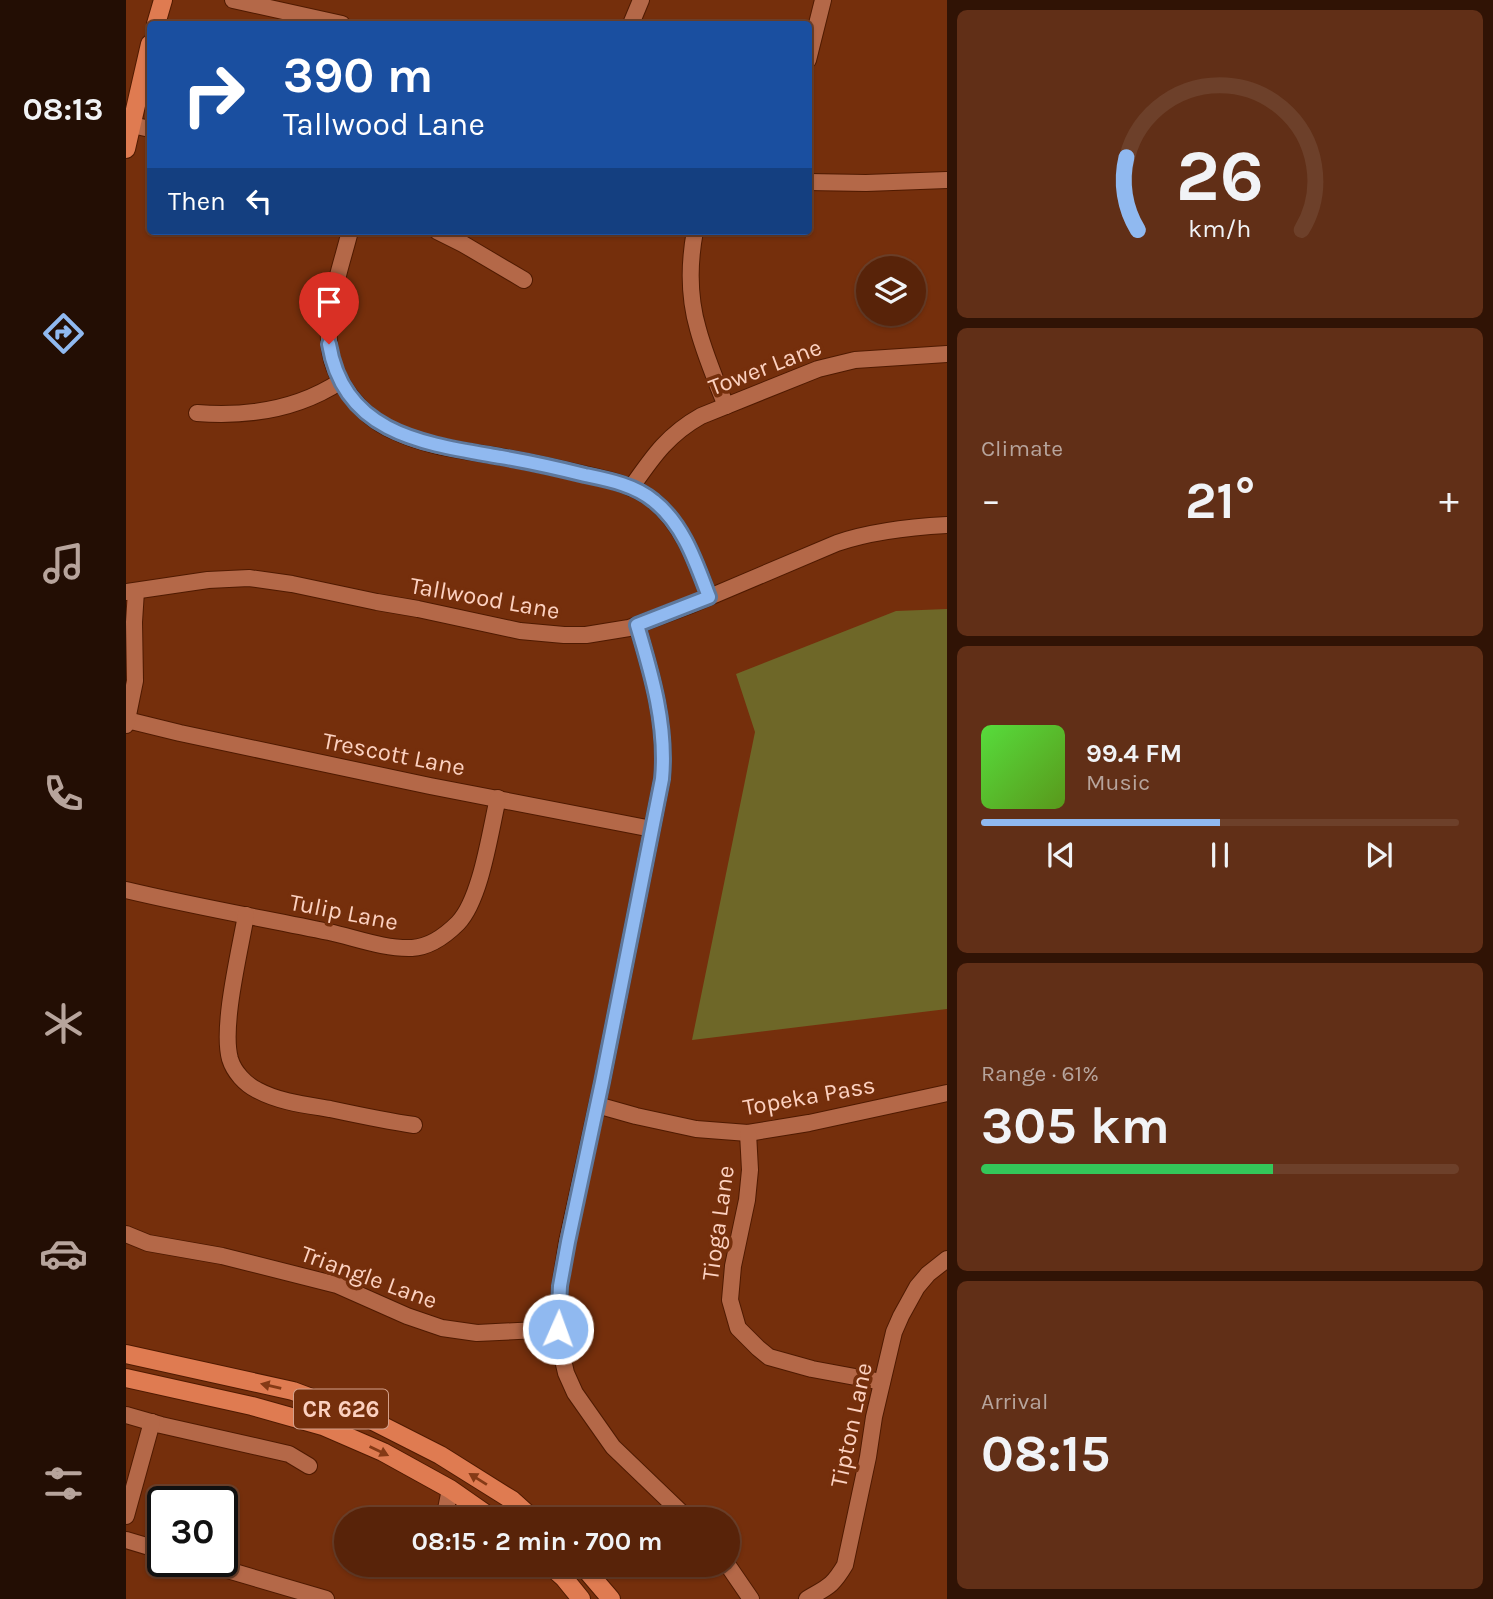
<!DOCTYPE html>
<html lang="en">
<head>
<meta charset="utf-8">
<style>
  body { margin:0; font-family:Karla,sans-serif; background:#612f17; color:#f1f3f6; height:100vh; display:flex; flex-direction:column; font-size:26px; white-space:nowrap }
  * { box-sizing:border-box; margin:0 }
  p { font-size:23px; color:#b7a49c }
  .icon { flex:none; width:38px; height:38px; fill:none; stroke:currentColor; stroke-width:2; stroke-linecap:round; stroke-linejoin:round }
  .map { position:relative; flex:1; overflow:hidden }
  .panel { display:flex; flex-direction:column; gap:10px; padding:10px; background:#301305; width:546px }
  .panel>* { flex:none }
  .top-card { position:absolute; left:21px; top:21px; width:665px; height:214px; border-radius:7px; box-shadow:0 2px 5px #0004,0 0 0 2px #6d402a; background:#1a4fa0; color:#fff; overflow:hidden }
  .controls { position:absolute; left:730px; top:256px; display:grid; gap:14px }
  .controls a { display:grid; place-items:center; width:70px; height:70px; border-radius:50%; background:#582309; box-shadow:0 2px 5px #0004,0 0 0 2px #6d402a; font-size:35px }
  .speed { position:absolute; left:21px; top:1486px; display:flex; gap:14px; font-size:35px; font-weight:700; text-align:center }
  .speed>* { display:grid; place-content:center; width:91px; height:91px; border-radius:50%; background:#582309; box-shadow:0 2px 5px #0004,0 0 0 2px #6d402a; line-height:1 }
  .speed .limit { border:4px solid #111; border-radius:10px; background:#fff; color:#111 }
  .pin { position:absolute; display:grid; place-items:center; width:60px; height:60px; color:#fff; margin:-72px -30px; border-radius:50% 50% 50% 0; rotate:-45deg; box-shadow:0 0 7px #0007 }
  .pin .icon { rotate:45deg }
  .me { position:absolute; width:77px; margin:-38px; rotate:2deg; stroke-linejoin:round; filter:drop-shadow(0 0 5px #0008) }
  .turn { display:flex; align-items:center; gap:24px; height:147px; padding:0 21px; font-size:32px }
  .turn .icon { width:91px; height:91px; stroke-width:2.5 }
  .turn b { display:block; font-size:49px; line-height:60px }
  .then { display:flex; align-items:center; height:66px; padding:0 21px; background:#0003; gap:14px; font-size:26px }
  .big { font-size:52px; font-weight:700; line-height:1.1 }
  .panel .tile { flex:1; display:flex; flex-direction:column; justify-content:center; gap:10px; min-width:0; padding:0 24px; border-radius:10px; background:#612f17 }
  .panel .dial { align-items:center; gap:0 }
  .dial svg { height:182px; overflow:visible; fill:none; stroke:#6d402a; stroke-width:7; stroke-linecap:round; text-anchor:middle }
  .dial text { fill:#f1f3f6; stroke:none }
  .song { display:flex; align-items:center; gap:21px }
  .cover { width:84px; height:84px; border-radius:10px; background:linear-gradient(135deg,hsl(110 70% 55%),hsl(90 70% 35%)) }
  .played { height:7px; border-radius:4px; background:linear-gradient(90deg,#90b9f0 50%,#6d402a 50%) }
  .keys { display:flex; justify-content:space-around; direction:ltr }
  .heat { display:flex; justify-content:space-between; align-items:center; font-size:38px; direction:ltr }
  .charge { height:10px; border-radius:5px; background:linear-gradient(90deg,#34c759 61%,#6d402a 0) }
  .trip { position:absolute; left:208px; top:1507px; width:406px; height:70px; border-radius:35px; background:#582309; box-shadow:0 2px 5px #0004,0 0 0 2px #6d402a; font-weight:700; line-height:70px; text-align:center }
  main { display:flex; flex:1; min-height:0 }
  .dock { display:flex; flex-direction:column; width:126px; justify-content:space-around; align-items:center; background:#230e04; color:#b7a49c }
  .dock .icon { width:49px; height:49px }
  .dock .current { color:#90b9f0 }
  .dock b { font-size:32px; color:#f1f3f6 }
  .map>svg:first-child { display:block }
  .green { fill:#6e6728 }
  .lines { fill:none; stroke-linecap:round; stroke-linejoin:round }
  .minor-casing { stroke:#4f1a01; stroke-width:18 }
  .major-casing { stroke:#4f1a01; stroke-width:20 }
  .minor { stroke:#b46848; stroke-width:16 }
  .major { stroke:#df7b51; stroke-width:18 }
  .oneway { fill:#853a16 }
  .route-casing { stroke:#5e789c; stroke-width:18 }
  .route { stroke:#90b9f0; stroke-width:12 }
  .labels { text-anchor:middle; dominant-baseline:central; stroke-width:7; stroke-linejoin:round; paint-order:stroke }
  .shield { fill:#752f0c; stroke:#d4a08a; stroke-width:2 }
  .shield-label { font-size:23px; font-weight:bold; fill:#fcd1c0 }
  .street-label { font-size:24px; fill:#fcd1c0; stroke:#752f0c }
</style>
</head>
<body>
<main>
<nav class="dock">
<b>08:13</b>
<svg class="icon current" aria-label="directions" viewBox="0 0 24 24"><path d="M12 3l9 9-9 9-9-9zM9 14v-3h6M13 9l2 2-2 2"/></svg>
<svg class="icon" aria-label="music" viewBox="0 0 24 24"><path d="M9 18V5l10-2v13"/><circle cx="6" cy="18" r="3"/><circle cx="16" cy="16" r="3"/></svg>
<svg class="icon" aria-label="phone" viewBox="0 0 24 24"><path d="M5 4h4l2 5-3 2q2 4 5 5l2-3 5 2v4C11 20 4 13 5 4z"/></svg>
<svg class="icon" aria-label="climate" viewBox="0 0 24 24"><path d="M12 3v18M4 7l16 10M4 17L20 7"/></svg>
<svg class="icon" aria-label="car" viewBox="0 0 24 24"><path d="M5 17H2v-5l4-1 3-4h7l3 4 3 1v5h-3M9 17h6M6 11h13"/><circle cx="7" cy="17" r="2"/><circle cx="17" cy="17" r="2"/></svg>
<svg class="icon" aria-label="filters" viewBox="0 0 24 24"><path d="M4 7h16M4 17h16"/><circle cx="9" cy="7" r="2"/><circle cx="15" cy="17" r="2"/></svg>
</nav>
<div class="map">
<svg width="821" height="1599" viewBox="0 0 821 1599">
  <rect width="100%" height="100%" fill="#752f0c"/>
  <polygon class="green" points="821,609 821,1009 566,1040 629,732 610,674 770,611"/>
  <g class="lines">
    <g class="minor-casing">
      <g id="minor">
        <polyline points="107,0 216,24"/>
        <polyline points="505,24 515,0"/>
        <polyline points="682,60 697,0"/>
        <polyline points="6,125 24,129"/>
        <polyline points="682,182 740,183 821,180"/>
        <path d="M224 231C215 267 201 304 203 340 204 378 234 416 268 431 303 448 344 451 382 458 402 462 423 466 444 471 473 478 505 482 528 501 558 526 570 563 583 597"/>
        <polyline points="311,231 337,244 398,280"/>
        <path d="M569 231C563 263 563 298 572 329 579 355 590 381 600 406"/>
        <path d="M71 413C122 417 171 410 215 381"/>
        <path d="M505 488C526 458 541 435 575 416L692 369 729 360 821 354"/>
        <path d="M0 592 82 580 123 578 166 584 251 602 292 609 394 631 438 635H460L503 628 567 604 711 543C746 531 784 527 821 525"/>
        <path d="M511 625C526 675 541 726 536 779L476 1082 441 1242 434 1286 432 1329 435 1351 440 1373 449 1393 487 1447 562 1519"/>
        <polyline points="1,720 54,733 304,786 526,829"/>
        <polyline points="0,725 9,681 8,622 10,591"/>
        <path d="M0 890C67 906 135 918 203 932 230 938 258 949 286 948 304 947 320 935 332 923 355 899 364 832 372 798"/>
        <path d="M120 915C114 950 95 1027 104 1059 108 1072 119 1084 131 1090 153 1102 180 1105 204 1109 232 1115 260 1121 288 1125"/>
        <polyline points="471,1105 510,1116 570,1129 622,1133 683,1123 821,1093"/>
        <polyline points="622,1133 624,1170 621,1200 607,1266 604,1300 612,1328 632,1348 643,1357 686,1369 756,1382"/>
        <polyline points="0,1234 22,1243 96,1256 211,1285 281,1316 316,1328 351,1333 432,1329"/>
        <polyline points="0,1415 35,1425 163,1454 183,1466"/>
        <polyline points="0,1516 26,1422"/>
        <polyline points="318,1519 324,1489"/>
        <polyline points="0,1540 37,1551"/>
        <polyline points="71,1561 200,1599"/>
        <polyline points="601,1564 625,1599"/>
        <path d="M681 1599C701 1587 706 1587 719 1565L742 1457 748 1417 768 1332 775 1316 791 1287 802 1274 821 1259"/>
      </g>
    </g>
    <g class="major-casing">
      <g id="major">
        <polyline points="30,24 37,0"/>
        <polyline points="0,149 24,44"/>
        <polyline points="0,1354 167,1391 247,1421 314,1455 386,1500 407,1519"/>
        <polyline points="0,1378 126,1406 197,1426 257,1452 324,1489 367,1519"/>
        <polyline points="422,1564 438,1578 455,1599"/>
        <polyline points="455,1564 485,1599"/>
      </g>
    </g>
    <use href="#minor" class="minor"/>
    <use href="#major" class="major"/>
  </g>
  <defs><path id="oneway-solid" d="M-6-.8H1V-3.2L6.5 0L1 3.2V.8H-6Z" transform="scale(1.75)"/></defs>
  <g class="oneway">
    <use href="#oneway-solid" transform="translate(145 1386) rotate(-167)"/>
    <use href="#oneway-solid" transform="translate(253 1451) rotate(26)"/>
    <use href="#oneway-solid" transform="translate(352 1479) rotate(-148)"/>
  </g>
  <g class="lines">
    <g class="route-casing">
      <path id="route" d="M203 344C218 435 300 444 375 457 404 462 431 468 459 475 483 480 509 485 528 501 558 525 570 563 583 597L511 625C526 675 541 726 536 779L476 1082 442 1242 434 1286 432 1329"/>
    </g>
    <use href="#route" class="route"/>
  </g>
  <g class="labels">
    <rect class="shield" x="168" y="1389.5" width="94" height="39" rx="5"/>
    <g class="shield-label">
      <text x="215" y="1409">CR 626</text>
    </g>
    <g class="street-label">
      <text transform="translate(639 367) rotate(-21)">Tower Lane</text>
      <text transform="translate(359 598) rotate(10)">Tallwood Lane</text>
      <text transform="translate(268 754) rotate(11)">Trescott Lane</text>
      <text transform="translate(218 912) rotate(11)">Tulip Lane</text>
      <text transform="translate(683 1096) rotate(-10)">Topeka Pass</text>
      <text transform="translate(592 1223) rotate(-82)">Tioga Lane</text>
      <text transform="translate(243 1277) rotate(20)">Triangle Lane</text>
      <text transform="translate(725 1425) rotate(-78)">Tipton Lane</text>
    </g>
  </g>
</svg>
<div class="controls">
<a><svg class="icon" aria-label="layers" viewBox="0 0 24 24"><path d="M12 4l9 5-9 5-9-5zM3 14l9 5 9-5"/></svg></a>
</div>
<div class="speed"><div class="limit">30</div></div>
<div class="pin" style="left:203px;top:344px;background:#d93025"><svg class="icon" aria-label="arrive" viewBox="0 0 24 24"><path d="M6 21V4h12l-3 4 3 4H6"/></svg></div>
<svg class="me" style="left:432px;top:1329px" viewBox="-20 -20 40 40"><circle r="17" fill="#90b9f0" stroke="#fff" stroke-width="3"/><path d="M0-11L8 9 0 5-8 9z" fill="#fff"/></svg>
<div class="trip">08:15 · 2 min · 700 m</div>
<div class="top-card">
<div class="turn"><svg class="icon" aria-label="right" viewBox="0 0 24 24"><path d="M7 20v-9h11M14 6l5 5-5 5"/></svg><div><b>390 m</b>Tallwood Lane</div></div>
<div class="then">Then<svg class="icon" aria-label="left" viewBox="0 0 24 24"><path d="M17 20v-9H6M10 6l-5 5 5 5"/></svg></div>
</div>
</div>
<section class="panel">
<div class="tile dial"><svg viewBox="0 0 100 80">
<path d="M14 69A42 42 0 1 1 86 69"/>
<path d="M14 69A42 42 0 0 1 9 37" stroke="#90b9f0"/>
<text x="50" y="56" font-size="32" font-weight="700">26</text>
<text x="50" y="72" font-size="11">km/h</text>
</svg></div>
<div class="tile"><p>Climate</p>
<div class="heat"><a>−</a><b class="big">21°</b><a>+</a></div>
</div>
<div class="tile">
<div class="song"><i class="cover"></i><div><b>99.4 FM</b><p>Music</p></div></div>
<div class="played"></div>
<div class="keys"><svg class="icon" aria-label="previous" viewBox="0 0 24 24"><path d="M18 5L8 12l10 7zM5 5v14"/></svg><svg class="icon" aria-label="pause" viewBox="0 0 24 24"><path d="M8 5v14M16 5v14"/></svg><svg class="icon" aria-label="next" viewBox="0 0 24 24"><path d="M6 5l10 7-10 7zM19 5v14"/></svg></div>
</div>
<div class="tile"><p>Range · 61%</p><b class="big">305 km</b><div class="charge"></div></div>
<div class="tile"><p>Arrival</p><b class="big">08:15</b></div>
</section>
</main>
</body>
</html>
